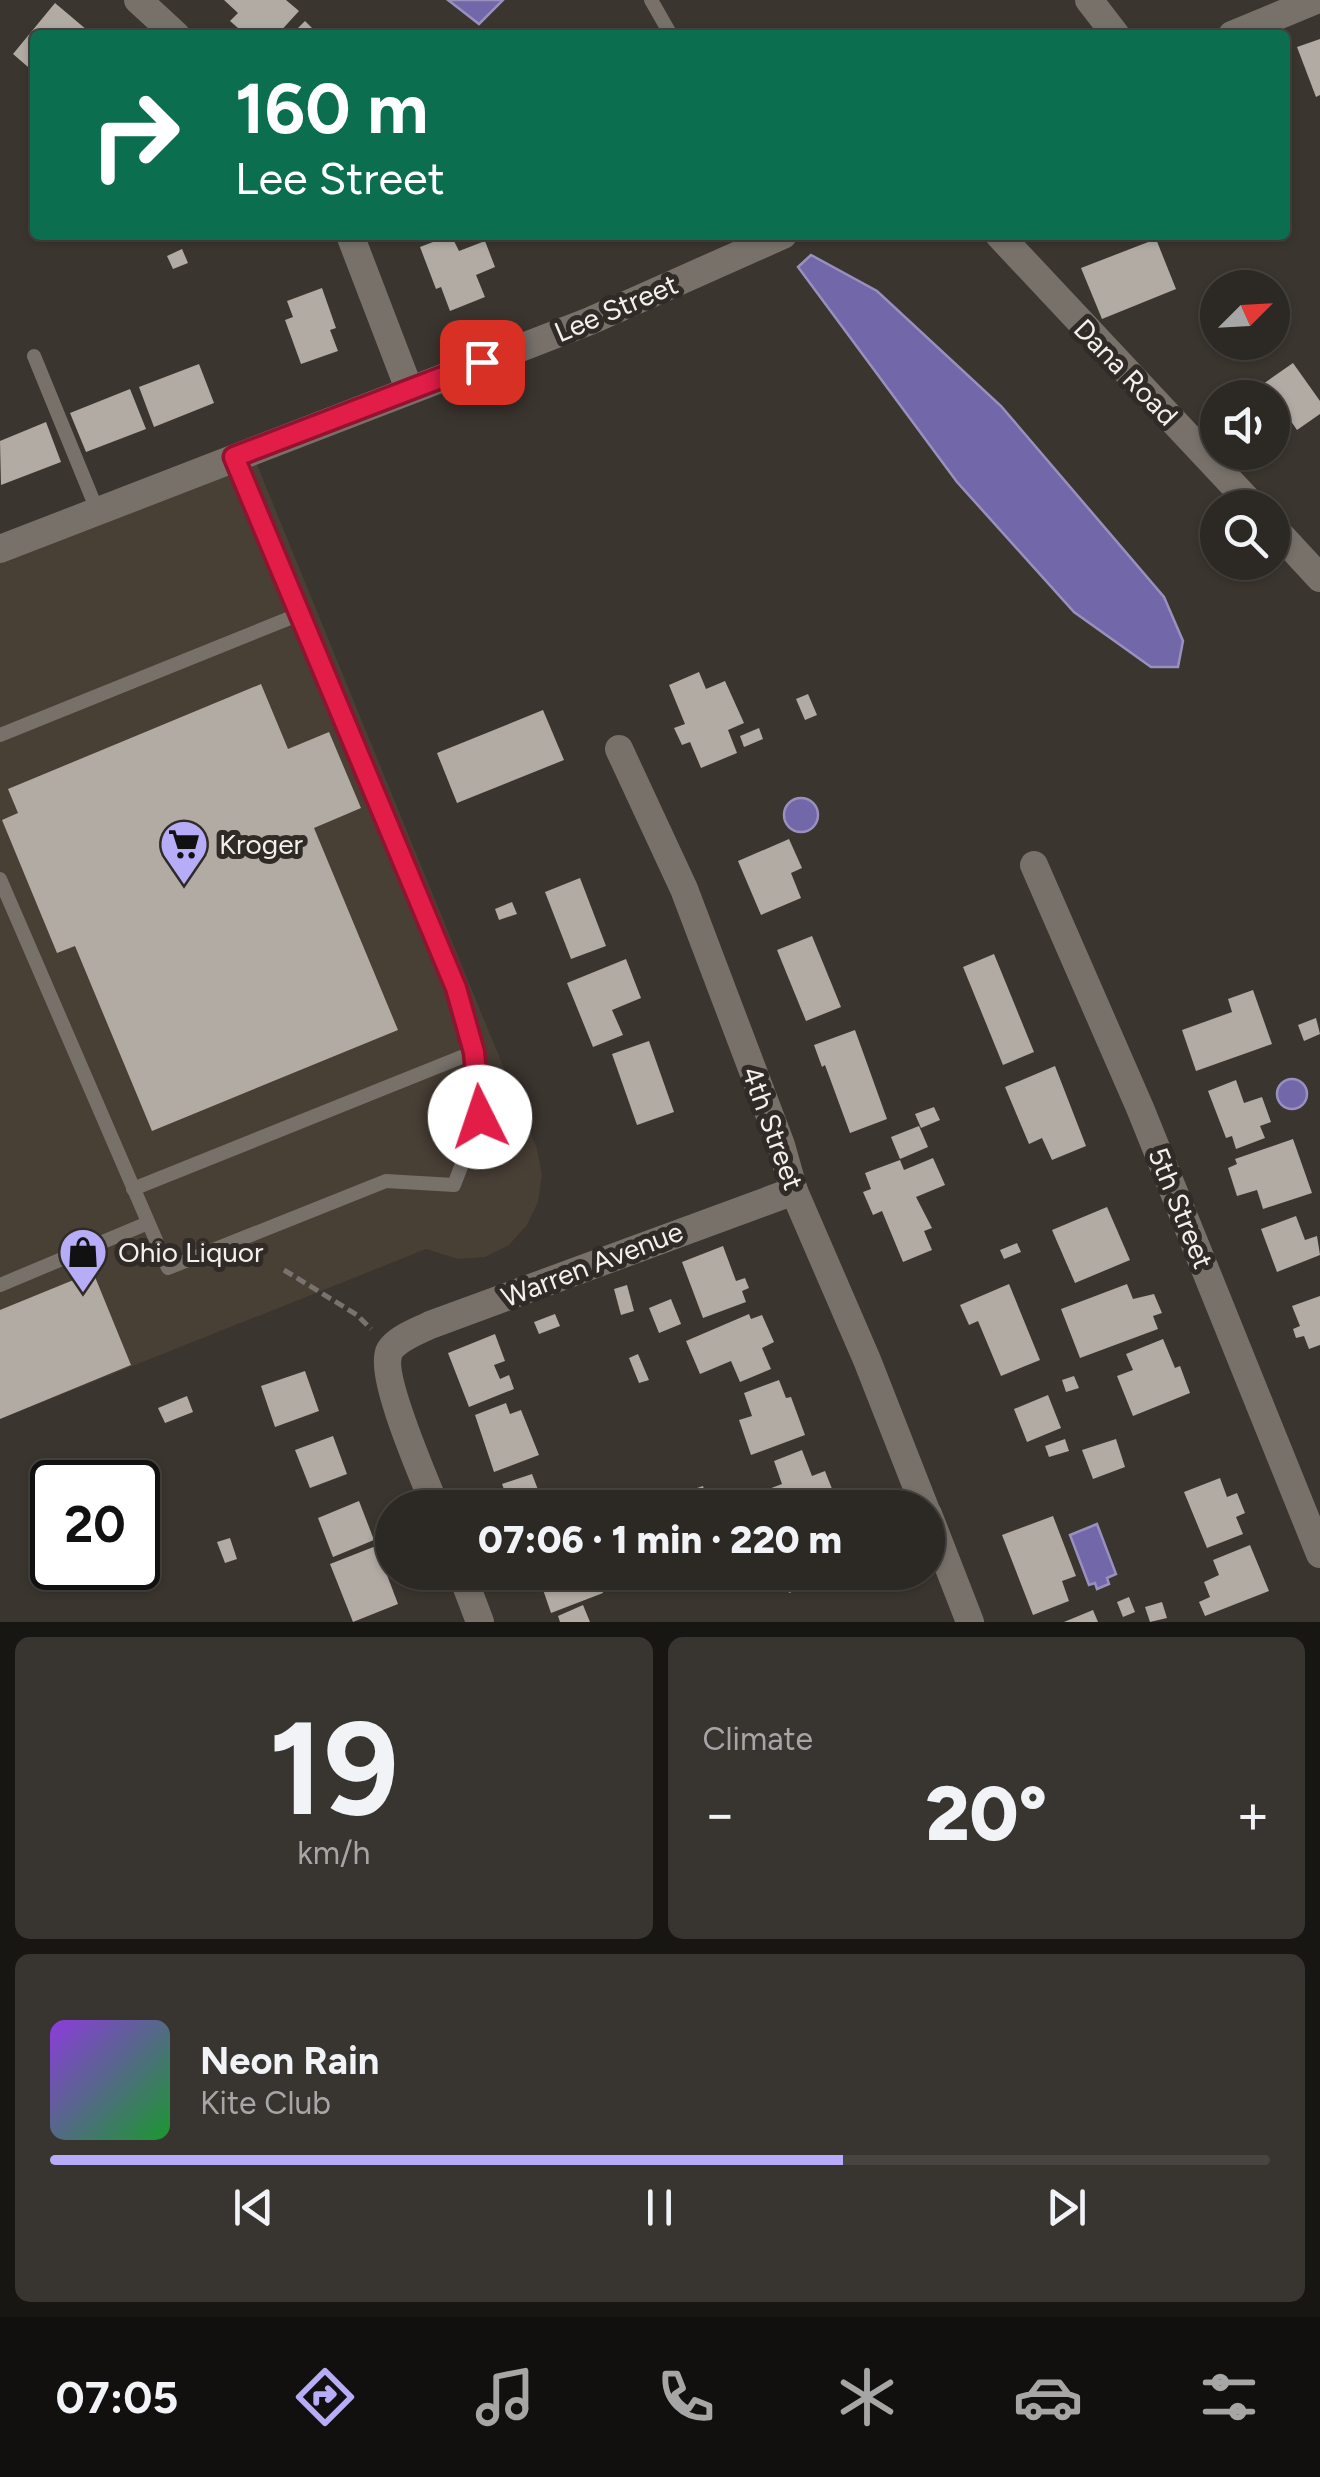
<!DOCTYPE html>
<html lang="en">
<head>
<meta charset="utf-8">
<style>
  body { margin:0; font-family:Figtree,sans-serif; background:#383430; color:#f1f3f6; height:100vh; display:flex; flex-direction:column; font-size:38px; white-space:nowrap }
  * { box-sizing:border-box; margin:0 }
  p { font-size:32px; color:#a6a6a6 }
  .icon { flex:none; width:55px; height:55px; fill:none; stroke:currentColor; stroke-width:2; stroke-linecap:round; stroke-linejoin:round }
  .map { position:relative; height:1622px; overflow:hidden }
  .panel { display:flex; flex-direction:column; gap:15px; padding:15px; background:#181613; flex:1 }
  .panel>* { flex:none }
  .top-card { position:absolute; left:30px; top:30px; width:1260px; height:210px; border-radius:10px; box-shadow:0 2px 8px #0004,0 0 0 2px #484441; background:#0b6e4f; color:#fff; overflow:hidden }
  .needle { width:65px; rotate:66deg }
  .buttons { position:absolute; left:1200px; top:270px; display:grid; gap:20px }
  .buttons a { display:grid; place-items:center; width:90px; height:90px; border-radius:50%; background:#2c2823; box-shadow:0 2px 8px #0004,0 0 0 2px #484441; font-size:50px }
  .speed { position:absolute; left:30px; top:1460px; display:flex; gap:20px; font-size:50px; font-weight:700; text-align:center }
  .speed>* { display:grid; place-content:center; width:130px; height:130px; border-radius:50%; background:#2c2823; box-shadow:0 2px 8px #0004,0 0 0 2px #484441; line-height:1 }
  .speed .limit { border:5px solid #111; border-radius:15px; background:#fff; color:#111 }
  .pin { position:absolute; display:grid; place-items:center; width:85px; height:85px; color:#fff; margin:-42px; border-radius:20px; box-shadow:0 5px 15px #0006 }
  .me { position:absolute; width:110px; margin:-55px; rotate:356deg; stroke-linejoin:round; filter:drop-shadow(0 0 8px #0008) }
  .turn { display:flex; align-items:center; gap:35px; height:210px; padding:0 40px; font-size:45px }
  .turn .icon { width:130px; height:130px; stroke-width:2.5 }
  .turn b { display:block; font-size:70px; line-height:85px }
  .big { font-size:75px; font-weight:800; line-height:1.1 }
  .panel .tile { flex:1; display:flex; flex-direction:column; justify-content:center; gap:15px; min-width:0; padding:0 35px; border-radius:15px; background:#383430 }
  .panel .dial { align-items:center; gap:0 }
  .dial b { font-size:130px; line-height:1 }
  .song { display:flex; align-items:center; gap:30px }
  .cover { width:120px; height:120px; border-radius:15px; background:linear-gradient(135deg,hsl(270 70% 55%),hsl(130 70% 35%)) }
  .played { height:10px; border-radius:5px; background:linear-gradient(90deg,#b6acf8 65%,#484441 65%) }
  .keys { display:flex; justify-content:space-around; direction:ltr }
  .heat { display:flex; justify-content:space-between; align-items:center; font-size:55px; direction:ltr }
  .panel .tiles { flex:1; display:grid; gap:15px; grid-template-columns:1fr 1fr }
  .tile:last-child { grid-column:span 2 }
  .trip { position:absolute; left:375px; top:1490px; width:570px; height:100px; border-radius:50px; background:#2c2823; box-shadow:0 2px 8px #0004,0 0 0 2px #484441; font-weight:800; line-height:100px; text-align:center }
  .menu { display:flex; height:160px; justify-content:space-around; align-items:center; background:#12100e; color:#a6a6a6 }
  .menu .icon { width:70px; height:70px }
  .menu .active { color:#b6acf8 }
  .menu b { font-size:45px; color:#f1f3f6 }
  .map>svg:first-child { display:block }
  .built { fill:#483f35 }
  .water { fill:#7267a9; stroke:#9990bd; stroke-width:2.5 }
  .building { fill:#b2aba4 }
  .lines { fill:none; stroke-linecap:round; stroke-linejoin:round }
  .path { stroke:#78736e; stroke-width:5; stroke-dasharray:10 5; stroke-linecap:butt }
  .service { stroke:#77716a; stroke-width:14 }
  .minor { stroke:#77716a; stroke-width:28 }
  .route-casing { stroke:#92132f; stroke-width:25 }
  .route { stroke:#e11d48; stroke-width:18 }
  .labels { text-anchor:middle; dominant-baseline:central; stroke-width:10; stroke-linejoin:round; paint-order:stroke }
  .street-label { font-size:28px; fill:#f3efec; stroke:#302b26 }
  .poi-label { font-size:28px; fill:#f3efec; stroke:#302b26; text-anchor:start }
</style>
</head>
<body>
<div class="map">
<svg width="1320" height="1622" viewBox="0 0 1320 1622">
  <rect width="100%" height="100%" fill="#3b352f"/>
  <polygon class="built" points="251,450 537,1149 542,1175 538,1202 527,1225 509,1245 485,1257 458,1259 426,1249 0,1419 0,549"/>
  <g class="water">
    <polygon points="448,0 503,0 479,24"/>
    <polygon points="811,255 877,291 1001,406 1164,597 1183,641 1178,667 1151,667 1074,612 957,482 798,267"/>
    <circle cx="801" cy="815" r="17"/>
    <circle cx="1292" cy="1094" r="15"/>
    <polygon points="1097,1524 1116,1574 1107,1578 1109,1584 1097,1589 1095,1583 1089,1585 1070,1535"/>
  </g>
  <g class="building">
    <polygon points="224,0 286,0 299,11 277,35 266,35 259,28 253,35 246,35 230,21 238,13"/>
    <polygon points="55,3 87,30 82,35 35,35 35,73 13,54"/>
    <polygon points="305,21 319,35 291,35"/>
    <polygon points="1320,39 1320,95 1316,97 1297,47"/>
    <polygon points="451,235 459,251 485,241 495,267 476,275 485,297 450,311 441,287 436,289 420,247"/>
    <polygon points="1156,239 1176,289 1102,319 1081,268"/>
    <polygon points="182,249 188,263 173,269 167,256"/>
    <polygon points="322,288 336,328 330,330 338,351 301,364 285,320 293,317 287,301"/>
    <polygon points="1293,363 1320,401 1320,414 1297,430 1288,417 1276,425 1272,420 1272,398 1257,398 1253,391"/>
    <polygon points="199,364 214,403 154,427 139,387"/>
    <polygon points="130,389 146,429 86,452 70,413"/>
    <polygon points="46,422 61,462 1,485 0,441"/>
    <polygon points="699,672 706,689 725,681 744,723 728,730 737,753 701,768 690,742 682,745 674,728 685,724 669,685"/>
    <polygon points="261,684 288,749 329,732 361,808 314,828 398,1030 152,1131 75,946 57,953 2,820 18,813 8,789"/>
    <polygon points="808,694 817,715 805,720 796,699"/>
    <polygon points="543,710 564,760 457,803 437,753"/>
    <polygon points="759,728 763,739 744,747 740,736"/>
    <polygon points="789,839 802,868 791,873 801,898 761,915 738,861"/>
    <polygon points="580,878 606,946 571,959 545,892"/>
    <polygon points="512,902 517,914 499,920 495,909"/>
    <polygon points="812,936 841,1007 806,1021 777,950"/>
    <polygon points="994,954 1034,1052 1003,1065 963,967"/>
    <polygon points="626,959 641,998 612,1010 623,1035 593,1047 567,983"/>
    <polygon points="1253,990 1272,1044 1196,1071 1182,1030 1232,1012 1228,999"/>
    <polygon points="1316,1018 1320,1034 1304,1041 1298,1025"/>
    <polygon points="855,1030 887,1119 850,1133 825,1065 822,1067 814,1045"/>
    <polygon points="649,1041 674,1112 637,1125 612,1054"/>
    <polygon points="1055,1066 1086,1146 1052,1160 1042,1138 1029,1144 1005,1087"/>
    <polygon points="1236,1080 1244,1103 1262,1097 1271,1122 1260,1126 1265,1138 1236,1149 1232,1136 1226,1138 1208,1091"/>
    <polygon points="934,1107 940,1120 921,1128 915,1114"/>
    <polygon points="919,1126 928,1147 900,1159 891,1137"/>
    <polygon points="1293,1139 1312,1193 1263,1209 1257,1190 1237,1196 1228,1168 1237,1164 1235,1159"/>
    <polygon points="933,1158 945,1185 916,1197 932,1228 924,1231 932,1250 903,1262 882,1211 873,1215 863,1192 871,1189 865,1173 900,1160 904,1170"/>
    <polygon points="1107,1207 1130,1260 1075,1283 1052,1230"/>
    <polygon points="1296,1216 1305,1240 1317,1236 1320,1255 1277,1272 1261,1229"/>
    <polygon points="1017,1243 1021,1252 1004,1259 1000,1250"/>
    <polygon points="723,1246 736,1281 745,1278 749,1288 742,1291 746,1302 703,1318 682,1262"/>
    <polygon points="93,1272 131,1365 0,1419 0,1310"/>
    <polygon points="1009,1284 1040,1360 1001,1376 978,1321 969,1325 960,1305"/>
    <polygon points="1127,1284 1133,1299 1154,1294 1162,1313 1153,1316 1158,1329 1080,1358 1061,1309"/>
    <polygon points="627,1285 634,1311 621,1315 614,1289"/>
    <polygon points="1320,1296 1320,1345 1309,1349 1304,1336 1296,1338 1293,1329 1300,1326 1292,1306"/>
    <polygon points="671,1299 681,1324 659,1333 649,1308"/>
    <polygon points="555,1314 560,1326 539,1334 534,1322"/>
    <polygon points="749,1314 751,1319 762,1315 774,1342 762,1348 771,1369 740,1382 731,1361 700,1374 686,1341"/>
    <polygon points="495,1334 505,1361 494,1365 500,1379 509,1375 514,1389 469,1407 448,1353"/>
    <polygon points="1163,1339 1175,1368 1180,1366 1190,1393 1133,1416 1117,1376 1133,1370 1126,1354"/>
    <polygon points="638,1354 649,1380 639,1383 629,1358"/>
    <polygon points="305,1371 319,1411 275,1427 261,1386"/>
    <polygon points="1074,1376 1079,1388 1066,1392 1062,1380"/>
    <polygon points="779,1380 786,1398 791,1397 805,1435 751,1455 739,1420 752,1416 744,1393"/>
    <polygon points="1048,1395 1061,1428 1027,1442 1014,1409"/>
    <polygon points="187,1396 193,1412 165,1423 158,1408"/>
    <polygon points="506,1403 510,1414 521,1410 539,1455 494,1472 475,1415"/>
    <polygon points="333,1436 347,1474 310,1488 295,1450"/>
    <polygon points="1065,1439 1069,1451 1049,1457 1045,1446"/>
    <polygon points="1116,1439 1125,1467 1093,1479 1082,1450"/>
    <polygon points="802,1450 812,1476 825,1471 836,1499 814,1508 748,1508 745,1498 782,1484 774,1461"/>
    <polygon points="532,1474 545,1508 511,1508 502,1484"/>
    <polygon points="1220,1478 1227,1497 1237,1493 1245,1513 1236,1517 1243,1534 1207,1548 1184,1492"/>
    <polygon points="703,1486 707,1500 693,1505 688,1491"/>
    <polygon points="359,1501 374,1540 333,1557 318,1518"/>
    <polygon points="1053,1516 1076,1576 1062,1581 1069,1601 1033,1615 1002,1535"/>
    <polygon points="230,1538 237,1559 225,1563 217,1542"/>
    <polygon points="1250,1545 1269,1591 1205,1616 1199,1602 1210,1597 1204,1582 1219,1575 1213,1560"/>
    <polygon points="376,1546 398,1604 353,1622 330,1564"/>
    <polygon points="537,1572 595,1572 603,1593 551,1613"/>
    <polygon points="673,1572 694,1572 697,1581 674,1589 668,1574"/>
    <polygon points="782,1572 842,1572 842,1573 789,1593"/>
    <polygon points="1129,1597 1135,1612 1123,1617 1117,1602"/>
    <polygon points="1162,1602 1167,1618 1150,1622 1145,1607"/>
    <polygon points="583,1605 590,1622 560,1622 558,1616"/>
    <polygon points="1093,1610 1098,1622 1064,1622"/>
  </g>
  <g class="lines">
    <polyline class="path" points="284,1270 357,1315 371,1329"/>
    <g class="service">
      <polyline points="651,0 671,35"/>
      <polyline points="34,356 97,510"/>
      <polyline points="0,735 300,614"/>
      <polyline points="0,879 168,1268 386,1181 454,1185 480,1117 474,1052 456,987 235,457"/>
      <polyline points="133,1189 474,1052"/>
      <polyline points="0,1285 148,1223"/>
    </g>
    <g class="minor">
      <polyline points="138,0 176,35"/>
      <polyline points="1089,0 1116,35"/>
      <polyline points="1232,35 1316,0"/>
      <polyline points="350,235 409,389"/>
      <polyline points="999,235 1255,508"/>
      <polyline points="1272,526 1320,578"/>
      <polyline points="0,549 590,321 783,235"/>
      <polyline points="619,749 684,889 781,1145 794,1191 867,1360 925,1508"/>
      <polyline points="1034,865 1140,1108 1320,1554"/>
      <path d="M436 1508C425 1480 377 1373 390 1350 398 1338 418 1331 430 1325L794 1191"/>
      <polyline points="928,1514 970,1622"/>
      <polyline points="461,1572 480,1622"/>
    </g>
  </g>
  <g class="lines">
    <g class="route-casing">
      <polyline id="route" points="480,1117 474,1052 456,988 234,457 482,362"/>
    </g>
    <use href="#route" class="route"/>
  </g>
  <defs>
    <g id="supermarket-pin" transform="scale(2.5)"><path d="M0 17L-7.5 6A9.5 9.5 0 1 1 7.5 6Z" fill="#b6acf8" stroke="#302b26"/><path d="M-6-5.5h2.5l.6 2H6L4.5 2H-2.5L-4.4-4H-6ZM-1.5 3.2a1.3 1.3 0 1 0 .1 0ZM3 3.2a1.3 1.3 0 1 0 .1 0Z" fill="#111"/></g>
    <g id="shop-pin" transform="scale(2.5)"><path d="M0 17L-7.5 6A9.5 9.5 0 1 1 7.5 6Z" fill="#b6acf8" stroke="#302b26"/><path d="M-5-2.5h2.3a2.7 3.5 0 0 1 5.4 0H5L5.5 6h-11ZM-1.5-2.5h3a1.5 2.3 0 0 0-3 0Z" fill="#111"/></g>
  </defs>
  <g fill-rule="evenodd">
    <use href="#supermarket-pin" x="184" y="844"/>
    <use href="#shop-pin" x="83" y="1252"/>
  </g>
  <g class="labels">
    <g class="street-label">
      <text transform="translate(616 308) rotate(-23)">Lee Street</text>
      <text transform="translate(1126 372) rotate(46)">Dana Road</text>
      <text transform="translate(773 1128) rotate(70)">4th Street</text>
      <text transform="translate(1181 1208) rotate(68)">5th Street</text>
      <text transform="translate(592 1264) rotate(-21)">Warren Avenue</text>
    </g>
    <g class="poi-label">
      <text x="219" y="844">Kroger</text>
      <text x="118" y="1252">Ohio Liquor</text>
    </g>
  </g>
</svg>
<div class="buttons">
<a><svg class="needle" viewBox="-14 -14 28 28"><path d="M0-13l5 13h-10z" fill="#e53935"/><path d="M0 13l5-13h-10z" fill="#a6a6a6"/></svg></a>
<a><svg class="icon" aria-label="sound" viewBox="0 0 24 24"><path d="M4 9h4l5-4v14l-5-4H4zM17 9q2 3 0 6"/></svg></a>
<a><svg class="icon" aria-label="search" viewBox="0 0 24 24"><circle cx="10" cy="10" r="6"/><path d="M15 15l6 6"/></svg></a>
</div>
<div class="speed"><div class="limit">20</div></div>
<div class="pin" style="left:482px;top:362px;background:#d93025"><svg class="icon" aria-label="arrive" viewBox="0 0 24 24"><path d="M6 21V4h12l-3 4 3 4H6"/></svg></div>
<svg class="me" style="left:480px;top:1117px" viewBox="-20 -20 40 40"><circle r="19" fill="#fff"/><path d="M0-13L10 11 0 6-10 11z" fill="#e11d48"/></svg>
<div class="trip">07:06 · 1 min · 220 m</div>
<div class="top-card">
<div class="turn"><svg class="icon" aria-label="right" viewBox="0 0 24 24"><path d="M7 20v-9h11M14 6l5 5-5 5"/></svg><div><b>160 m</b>Lee Street</div></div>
</div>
</div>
<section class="panel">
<div class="tiles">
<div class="tile dial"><b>19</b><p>km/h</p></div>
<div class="tile"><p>Climate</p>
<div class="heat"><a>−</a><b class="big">20°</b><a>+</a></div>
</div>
<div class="tile">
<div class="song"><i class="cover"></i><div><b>Neon Rain</b><p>Kite Club</p></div></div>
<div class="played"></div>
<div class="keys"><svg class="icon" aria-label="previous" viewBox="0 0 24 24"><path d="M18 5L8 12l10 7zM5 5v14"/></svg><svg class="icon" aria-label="pause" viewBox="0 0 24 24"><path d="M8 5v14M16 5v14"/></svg><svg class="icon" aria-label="next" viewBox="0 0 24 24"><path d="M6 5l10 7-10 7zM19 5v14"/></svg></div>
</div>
</div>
</section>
<nav class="menu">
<b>07:05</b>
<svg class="icon active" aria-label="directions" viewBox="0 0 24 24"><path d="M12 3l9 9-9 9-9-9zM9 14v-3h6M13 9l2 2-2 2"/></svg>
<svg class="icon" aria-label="music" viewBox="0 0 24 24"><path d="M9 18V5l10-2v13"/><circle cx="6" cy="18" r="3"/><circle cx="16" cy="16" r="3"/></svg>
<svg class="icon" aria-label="phone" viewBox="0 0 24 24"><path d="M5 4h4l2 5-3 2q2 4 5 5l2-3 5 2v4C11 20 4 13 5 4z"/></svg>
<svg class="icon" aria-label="climate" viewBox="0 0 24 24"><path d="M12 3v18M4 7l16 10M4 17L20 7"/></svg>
<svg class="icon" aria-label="car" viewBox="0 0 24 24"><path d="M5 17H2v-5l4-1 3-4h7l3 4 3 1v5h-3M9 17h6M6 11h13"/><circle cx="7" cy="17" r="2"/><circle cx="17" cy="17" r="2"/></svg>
<svg class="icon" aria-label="filters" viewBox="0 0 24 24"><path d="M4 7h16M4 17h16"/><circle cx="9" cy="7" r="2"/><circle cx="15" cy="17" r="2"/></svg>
</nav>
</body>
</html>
